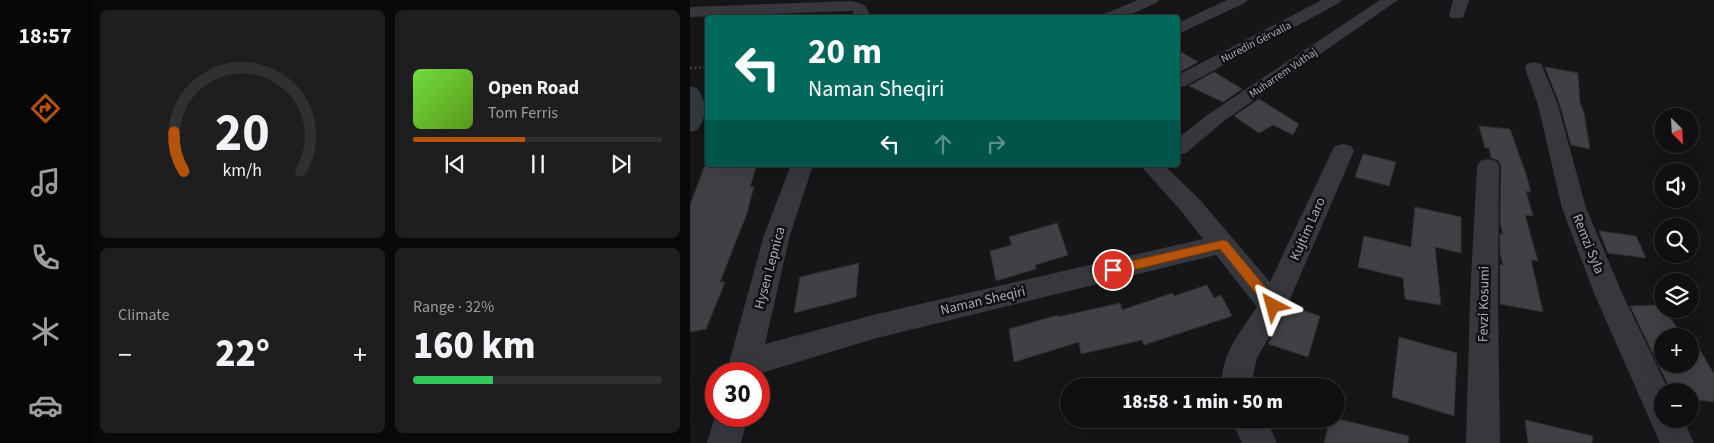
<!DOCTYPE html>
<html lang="en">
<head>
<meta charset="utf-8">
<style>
  body { margin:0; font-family:"Source Sans 3",sans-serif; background:#1e1e20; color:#f1f3f6; height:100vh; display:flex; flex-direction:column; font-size:19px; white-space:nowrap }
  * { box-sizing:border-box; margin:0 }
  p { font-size:16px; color:#9c9d9f }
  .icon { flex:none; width:28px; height:28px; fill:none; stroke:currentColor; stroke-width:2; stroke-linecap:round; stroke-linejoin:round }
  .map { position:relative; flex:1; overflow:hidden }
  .side { display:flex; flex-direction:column; gap:10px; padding:10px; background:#09090a; width:600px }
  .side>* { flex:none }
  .guide { position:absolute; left:15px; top:15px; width:475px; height:152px; border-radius:5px; box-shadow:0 5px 20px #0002,0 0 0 1px #303032; background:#00695c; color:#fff; overflow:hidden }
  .needle { width:32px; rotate:156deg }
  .fabs { position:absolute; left:964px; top:108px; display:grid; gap:10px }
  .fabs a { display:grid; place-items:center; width:45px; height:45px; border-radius:50%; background:#101012; box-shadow:0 5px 20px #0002,0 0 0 1px #303032; font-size:25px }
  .speed { position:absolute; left:15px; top:362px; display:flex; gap:10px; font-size:25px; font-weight:700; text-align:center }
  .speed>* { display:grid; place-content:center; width:65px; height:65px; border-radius:50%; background:#101012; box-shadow:0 5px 20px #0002,0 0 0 1px #303032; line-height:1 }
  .speed .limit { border:8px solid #d22; background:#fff; color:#111 }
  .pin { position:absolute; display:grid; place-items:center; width:42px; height:42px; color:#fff; margin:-21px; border:2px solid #fff; border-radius:50%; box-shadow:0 1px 5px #0007 }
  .me { position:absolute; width:55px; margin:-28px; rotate:321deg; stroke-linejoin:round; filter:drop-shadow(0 0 4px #0008) }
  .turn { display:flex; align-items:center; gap:18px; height:105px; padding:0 20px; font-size:22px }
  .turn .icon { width:65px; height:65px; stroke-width:2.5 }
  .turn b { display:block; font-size:35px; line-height:42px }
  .lanes { display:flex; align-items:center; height:48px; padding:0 20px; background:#0003; justify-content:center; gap:25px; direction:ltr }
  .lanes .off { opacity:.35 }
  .big { font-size:38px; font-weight:800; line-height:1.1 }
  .side .card { flex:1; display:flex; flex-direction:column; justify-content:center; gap:8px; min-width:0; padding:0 18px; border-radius:8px; background:#1e1e20 }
  .side .dial { align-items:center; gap:0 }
  .dial svg { height:130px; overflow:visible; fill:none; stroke:#303032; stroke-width:7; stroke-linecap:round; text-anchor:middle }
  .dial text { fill:#f1f3f6; stroke:none }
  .song { display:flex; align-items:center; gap:15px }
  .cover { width:60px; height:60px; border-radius:8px; background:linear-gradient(135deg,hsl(100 70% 55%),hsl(90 70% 35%)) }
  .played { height:5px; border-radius:2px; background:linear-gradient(90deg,#b45309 45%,#303032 45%) }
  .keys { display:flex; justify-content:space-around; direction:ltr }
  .heat { display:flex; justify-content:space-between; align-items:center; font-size:28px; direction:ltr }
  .charge { height:8px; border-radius:4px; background:linear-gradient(90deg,#34c759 32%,#303032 0) }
  .side .tiles { flex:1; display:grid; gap:10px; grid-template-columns:repeat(2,1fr) }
  .trip { position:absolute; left:370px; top:378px; width:285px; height:50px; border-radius:25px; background:#101012; box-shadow:0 5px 20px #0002,0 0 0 1px #303032; font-weight:800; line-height:50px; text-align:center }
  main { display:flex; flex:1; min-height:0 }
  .dock { display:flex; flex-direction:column; width:90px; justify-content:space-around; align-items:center; background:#060607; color:#9c9d9f }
  .dock .icon { width:35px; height:35px }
  .dock .current { color:#b45309 }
  .dock b { font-size:22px; color:#f1f3f6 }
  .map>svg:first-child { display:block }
  .building { fill:#404145; stroke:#303034 }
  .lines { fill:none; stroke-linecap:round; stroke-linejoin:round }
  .path { stroke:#3d3f44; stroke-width:2.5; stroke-dasharray:2 2.5; stroke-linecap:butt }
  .minor { fill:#37383d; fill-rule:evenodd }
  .route { fill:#b45309; stroke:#753606 }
  .labels { text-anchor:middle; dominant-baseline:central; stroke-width:5; stroke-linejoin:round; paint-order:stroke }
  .far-street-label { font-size:11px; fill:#a8adb8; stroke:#111113 }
  .street-label { font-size:14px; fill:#a8adb8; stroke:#111113 }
</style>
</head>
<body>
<main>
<nav class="dock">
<b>18:57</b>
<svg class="icon current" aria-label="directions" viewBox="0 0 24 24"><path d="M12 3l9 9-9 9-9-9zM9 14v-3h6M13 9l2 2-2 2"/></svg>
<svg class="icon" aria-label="music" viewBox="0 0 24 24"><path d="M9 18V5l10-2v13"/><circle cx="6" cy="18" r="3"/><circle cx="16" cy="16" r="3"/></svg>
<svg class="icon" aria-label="phone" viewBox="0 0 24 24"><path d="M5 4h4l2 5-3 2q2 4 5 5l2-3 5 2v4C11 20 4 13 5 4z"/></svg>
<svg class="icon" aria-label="climate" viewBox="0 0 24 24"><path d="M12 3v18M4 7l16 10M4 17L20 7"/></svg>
<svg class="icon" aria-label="car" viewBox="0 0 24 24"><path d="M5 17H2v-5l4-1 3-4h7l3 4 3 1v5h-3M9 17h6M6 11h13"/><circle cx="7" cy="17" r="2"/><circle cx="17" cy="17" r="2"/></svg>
</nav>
<section class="side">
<div class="tiles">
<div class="card dial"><svg viewBox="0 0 100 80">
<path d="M14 69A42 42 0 1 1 86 69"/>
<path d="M14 69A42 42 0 0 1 8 45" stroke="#b45309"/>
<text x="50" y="56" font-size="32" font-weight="700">20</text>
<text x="50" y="72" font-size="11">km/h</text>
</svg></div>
<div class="card">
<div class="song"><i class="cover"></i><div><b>Open Road</b><p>Tom Ferris</p></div></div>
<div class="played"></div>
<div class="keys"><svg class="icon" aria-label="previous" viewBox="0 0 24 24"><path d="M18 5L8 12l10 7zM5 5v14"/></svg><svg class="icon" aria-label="pause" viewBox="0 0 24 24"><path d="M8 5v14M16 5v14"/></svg><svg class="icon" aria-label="next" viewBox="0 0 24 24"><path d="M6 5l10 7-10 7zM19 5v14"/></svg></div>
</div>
<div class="card"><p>Climate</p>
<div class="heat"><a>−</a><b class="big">22°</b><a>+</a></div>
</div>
<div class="card"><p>Range · 32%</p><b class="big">160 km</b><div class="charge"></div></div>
</div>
</section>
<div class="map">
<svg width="1024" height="443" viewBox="0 0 1024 443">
  <rect width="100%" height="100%" fill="#161618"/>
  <g class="building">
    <polygon points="488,50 508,62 488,73"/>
    <polygon points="855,67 888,73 890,103 894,113 900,149 881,145 870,105"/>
    <polygon points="524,72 552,89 533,102 499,86"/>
    <polygon points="569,99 609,124 603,135 583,125 569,133 544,116"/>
    <polygon points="789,126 820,129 836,174 841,192 836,191 843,216 835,215 848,261 841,260 853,312 810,304 810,265 813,265 810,253 810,234 813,234 810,222 811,166 808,160 801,158 799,148 795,148"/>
    <polygon points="673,154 706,162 699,186 665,177"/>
    <polygon points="15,165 67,165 60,187 64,186 57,213 30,282 35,282 16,329 0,332 0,205"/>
    <polygon points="725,207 771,217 771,253 745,247 751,305 715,299 713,278 668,267 674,236 721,247"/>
    <polygon points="367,223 378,255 345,265 346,269 306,281 300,251 322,245 319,237"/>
    <polygon points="909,231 946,236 956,258 918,253"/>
    <polygon points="169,263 166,297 104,313 110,277"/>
    <polygon points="517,285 524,298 531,295 542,316 454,345 452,340 391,354 389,342 324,362 319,329 368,315 368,317 430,303 432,310 483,293 484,296"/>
    <polygon points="971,305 993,336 972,336 972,364 1000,364 1000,346 1002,349 1010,350 1024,374 1024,402 1000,399 1000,391 981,391 940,306"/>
    <polygon points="599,306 630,316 618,357 578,344"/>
    <polygon points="709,337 767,353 764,416 702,397"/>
    <polygon points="640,419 648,419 719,436 718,443 634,443"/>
    <polygon points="835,420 903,436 902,443 838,443"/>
  </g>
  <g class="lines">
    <polyline class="path" points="0,68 18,67"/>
    <g class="minor">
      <polygon points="448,0 469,0 466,3 433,18 410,18 412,15"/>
      <polygon points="537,0 558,0 555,3 488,34 488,23"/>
      <polygon points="632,0 652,0 649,3 495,86 488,88 488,75"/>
      <polygon points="690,0 708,0 534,121 496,153 488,155 488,138 520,113"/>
      <polygon points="763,0 779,0 773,18 761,18 759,15"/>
      <path d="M161 1C173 3 178 5 180 18H164L163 11H161L0 17V7Z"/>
      <polygon points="844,62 851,64 853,68 868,105 896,208 932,293 979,391 972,391 972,419 993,419 1004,443 970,443 904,293 872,208 848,105 835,68 837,64"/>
      <path d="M0 86 7 88C17 102 18 115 7 130L0 132Z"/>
      <path d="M653 144 661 146 664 151 597 306 567 358 563 376 564 386H532C530 355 551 331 567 307L526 255 187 338 68 374H36L74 235 101 165H123L100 235 75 344 187 314 513 239 492 212 450 165H474L510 200 580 282 642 151 645 146Z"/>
      <polygon points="798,159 806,161 809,166 808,299 810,443 776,443 780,299 787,166 790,161"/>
      <polygon points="26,412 26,416 58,416 51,443 17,443"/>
      <polygon points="541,419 576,419 587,443 552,443"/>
    </g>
  </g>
  <polygon class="route" points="533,240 537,241 588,302 590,306 588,310 583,311 579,310 530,249 423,275 419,274 417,270 419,267 423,265"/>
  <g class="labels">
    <g class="far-street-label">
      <text transform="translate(566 42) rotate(-27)">Nuredin Gërvalla</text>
      <text transform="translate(593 73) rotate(-34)">Muharrem Vuthaj</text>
    </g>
    <g class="street-label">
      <text transform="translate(618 229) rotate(-66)">Kujtim Laro</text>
      <text transform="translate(898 244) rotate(68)">Remzi Syla</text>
      <text transform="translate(80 268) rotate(-75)">Hysen Lepnica</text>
      <text transform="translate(293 301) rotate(-13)">Naman Sheqiri</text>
      <text transform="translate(794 304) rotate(-89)">Fevzi Kosumi</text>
    </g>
  </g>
</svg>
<div class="fabs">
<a><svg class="needle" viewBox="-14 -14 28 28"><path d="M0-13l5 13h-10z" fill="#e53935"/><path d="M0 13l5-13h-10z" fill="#9c9d9f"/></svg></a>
<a><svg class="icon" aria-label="sound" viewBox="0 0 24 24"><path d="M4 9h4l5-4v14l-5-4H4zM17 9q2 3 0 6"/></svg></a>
<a><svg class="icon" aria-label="search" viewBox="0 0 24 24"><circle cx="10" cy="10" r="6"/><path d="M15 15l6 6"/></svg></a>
<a><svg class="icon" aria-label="layers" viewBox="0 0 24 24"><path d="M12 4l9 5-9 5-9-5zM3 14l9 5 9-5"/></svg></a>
<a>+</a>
<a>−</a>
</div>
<div class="speed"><div class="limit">30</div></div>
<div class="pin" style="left:423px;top:270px;background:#d93025"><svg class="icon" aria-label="arrive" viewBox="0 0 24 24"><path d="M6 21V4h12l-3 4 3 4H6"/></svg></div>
<svg class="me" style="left:583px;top:306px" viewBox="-20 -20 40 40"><path d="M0-17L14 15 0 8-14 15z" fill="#b45309" stroke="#fff" stroke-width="4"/></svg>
<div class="trip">18:58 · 1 min · 50 m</div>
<div class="guide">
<div class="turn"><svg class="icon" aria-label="left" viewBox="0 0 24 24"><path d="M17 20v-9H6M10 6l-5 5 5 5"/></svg><div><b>20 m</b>Naman Sheqiri</div></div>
<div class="lanes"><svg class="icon" aria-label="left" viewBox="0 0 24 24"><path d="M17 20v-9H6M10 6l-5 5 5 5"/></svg><svg class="icon off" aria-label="ahead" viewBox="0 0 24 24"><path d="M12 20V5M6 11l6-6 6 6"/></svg><svg class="icon off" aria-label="right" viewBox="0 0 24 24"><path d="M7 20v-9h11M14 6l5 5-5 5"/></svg></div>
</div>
</div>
</main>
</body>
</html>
